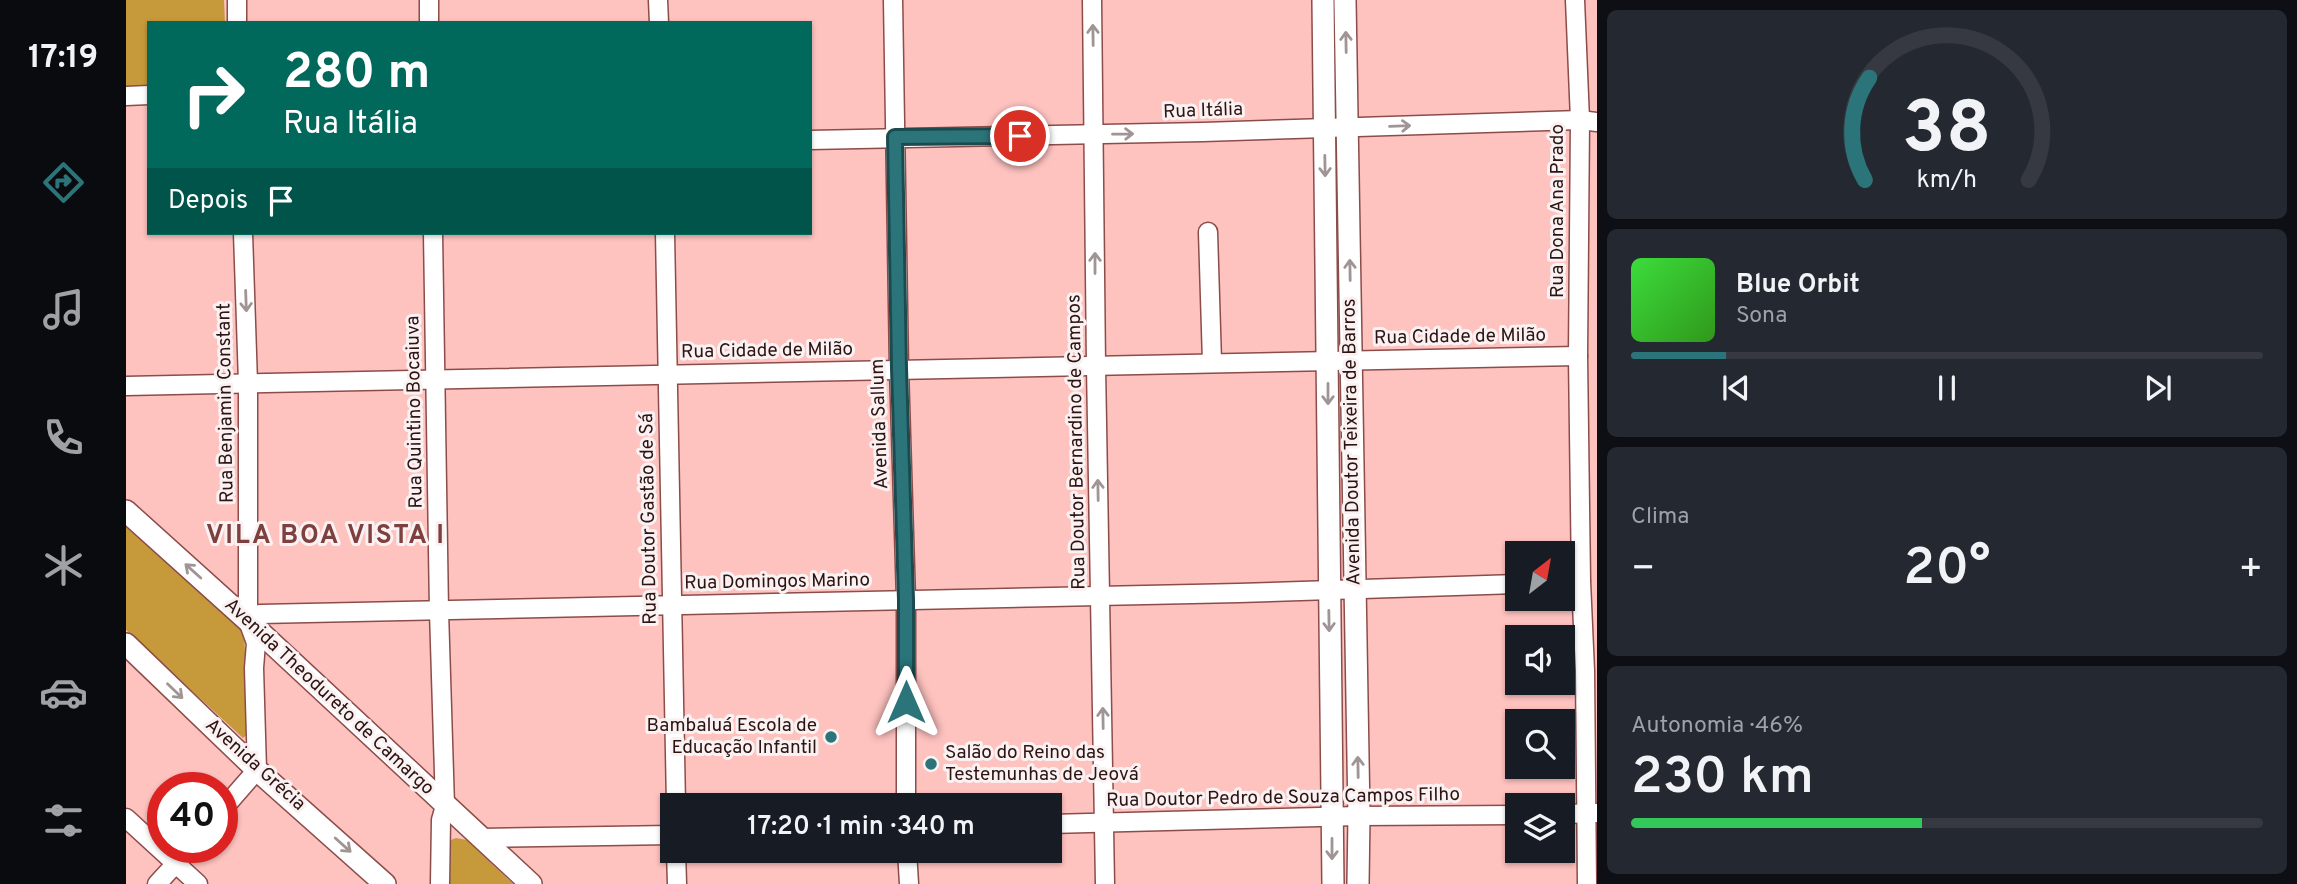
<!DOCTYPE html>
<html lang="pt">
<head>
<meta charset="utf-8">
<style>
  body { margin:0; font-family:Overpass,sans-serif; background:#242831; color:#f1f3f6; height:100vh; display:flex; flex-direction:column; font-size:26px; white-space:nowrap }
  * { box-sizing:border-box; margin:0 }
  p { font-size:23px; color:#9ea1a6 }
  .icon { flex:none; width:38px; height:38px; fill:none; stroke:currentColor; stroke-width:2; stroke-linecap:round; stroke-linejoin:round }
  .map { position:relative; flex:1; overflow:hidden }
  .panel { display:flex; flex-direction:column; gap:10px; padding:10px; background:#0d0f14; width:700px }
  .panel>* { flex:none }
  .top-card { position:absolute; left:21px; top:21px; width:665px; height:214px; border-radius:0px; box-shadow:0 2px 5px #0004; background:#00695c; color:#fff; overflow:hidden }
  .needle { width:46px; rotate:31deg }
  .controls { position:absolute; left:1379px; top:541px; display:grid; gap:14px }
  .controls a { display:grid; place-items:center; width:70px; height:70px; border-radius:0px; background:#171b24; box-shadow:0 2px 5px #0004; font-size:35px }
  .speed { position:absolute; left:21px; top:772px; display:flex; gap:14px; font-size:35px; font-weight:700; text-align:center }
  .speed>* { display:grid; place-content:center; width:91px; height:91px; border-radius:50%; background:#171b24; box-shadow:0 2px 5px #0004; line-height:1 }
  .speed .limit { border:10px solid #d22; background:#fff; color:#111 }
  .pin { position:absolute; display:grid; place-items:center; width:60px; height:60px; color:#fff; margin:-30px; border:4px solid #fff; border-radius:50%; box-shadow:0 2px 7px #0007 }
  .me { position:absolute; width:77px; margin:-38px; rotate:0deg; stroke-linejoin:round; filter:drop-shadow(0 0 5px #0008) }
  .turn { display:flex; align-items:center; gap:24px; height:147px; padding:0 21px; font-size:32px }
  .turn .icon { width:91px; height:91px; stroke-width:2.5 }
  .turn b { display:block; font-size:49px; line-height:60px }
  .then { display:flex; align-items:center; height:66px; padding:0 21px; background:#0003; gap:14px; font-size:26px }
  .big { font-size:52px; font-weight:600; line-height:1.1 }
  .panel .widget { flex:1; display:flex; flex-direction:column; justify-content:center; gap:10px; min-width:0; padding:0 24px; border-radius:10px; background:#242831 }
  .panel .dial { align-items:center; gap:0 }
  .dial svg { height:182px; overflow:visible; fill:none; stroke:#363941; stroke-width:7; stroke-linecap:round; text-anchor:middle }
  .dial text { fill:#f1f3f6; stroke:none }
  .song { display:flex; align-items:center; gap:21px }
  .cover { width:84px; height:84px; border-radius:10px; background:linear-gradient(135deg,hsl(120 70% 55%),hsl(110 70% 35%)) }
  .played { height:7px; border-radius:4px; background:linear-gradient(90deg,#2a747a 15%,#363941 15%) }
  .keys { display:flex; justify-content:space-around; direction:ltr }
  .heat { display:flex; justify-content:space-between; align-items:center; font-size:38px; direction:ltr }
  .charge { height:10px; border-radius:5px; background:linear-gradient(90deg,#34c759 46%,#363941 0) }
  .trip { position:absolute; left:534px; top:793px; width:402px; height:70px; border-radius:0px; background:#171b24; box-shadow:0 2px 5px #0004; font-weight:600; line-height:70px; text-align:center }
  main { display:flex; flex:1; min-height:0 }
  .tabs { display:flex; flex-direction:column; width:126px; justify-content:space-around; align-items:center; background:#090b0e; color:#9ea1a6 }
  .tabs .icon { width:49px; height:49px }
  .tabs .selected { color:#2a747a }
  .tabs b { font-size:32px; color:#f1f3f6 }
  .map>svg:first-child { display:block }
  .green { fill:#c6993a }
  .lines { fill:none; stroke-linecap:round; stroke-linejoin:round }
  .minor-casing { stroke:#8c4c4a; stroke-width:21 }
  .major-casing { stroke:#8c4c4a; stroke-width:24 }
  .minor { stroke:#fff; stroke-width:18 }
  .major { stroke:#fff; stroke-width:21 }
  .oneway { stroke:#a09594 }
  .route-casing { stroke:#1b4b4f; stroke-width:18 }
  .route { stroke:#2a747a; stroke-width:12 }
  .poi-dot { fill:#2a747a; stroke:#faf2f2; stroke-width:2.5 }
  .labels { text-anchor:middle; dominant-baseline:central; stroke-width:6; stroke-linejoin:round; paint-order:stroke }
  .street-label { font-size:19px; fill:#2d1312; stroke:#faf2f2 }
  .poi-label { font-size:19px; fill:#2d1312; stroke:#faf2f2; text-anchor:end }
  .district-label { font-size:26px; font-weight:bold; letter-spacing:2px; fill:#7e403e; stroke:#faf2f2 }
</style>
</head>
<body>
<main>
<nav class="tabs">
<b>17:19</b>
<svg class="icon selected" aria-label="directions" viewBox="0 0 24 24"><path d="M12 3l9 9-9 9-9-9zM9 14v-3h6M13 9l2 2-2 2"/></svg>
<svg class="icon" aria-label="music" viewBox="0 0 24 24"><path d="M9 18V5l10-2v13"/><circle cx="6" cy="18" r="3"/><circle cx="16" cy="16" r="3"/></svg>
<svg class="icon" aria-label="phone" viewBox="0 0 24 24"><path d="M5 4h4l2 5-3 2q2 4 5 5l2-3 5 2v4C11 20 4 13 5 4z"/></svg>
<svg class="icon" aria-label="climate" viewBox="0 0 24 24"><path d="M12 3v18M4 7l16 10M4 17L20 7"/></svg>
<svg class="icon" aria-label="car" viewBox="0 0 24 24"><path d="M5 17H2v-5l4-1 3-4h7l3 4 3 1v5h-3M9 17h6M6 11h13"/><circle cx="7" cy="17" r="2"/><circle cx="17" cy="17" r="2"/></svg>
<svg class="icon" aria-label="filters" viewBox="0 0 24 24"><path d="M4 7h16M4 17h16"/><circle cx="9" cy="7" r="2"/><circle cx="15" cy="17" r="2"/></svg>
</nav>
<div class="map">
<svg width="1471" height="884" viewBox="0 0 1471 884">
  <rect width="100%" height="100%" fill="#fec2bf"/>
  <g class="green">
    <polygon points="0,0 98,0 99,23 23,23 23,86 0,86"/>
    <polygon points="0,524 118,631 123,733 117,738 0,630"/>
    <polygon points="330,838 341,840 387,884 318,884 320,842"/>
  </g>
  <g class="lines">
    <g class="minor-casing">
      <g id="minor">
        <polyline points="111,0 111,23"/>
        <polyline points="303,0 303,23"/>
        <polyline points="532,0 533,23"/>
        <polyline points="767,0 773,368 780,600 780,805"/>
        <polyline points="966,0 970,366 979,884"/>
        <polyline points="1449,0 1454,120 1452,356 1455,581 1459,671 1461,884"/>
        <polyline points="0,96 23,95"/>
        <polyline points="684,140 1077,132 1454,120 1471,122"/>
        <polyline points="1082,232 1086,362"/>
        <polyline points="307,233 313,611 319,806 315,820 314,884"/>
        <polyline points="539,233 550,805"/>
        <polyline points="0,386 1452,356"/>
        <polyline points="122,621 134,614 1113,593 1391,584"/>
        <polyline points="96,810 131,770 128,668 130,643 122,621 122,383 117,233"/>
        <polyline points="1437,814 1471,813"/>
        <polyline points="0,818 72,884"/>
        <polyline points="924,824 1233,816 1391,815"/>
        <polyline points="356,838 546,835"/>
        <polyline points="550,850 551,884"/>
        <polyline points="781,850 783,884"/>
        <polyline points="31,884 65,847"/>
      </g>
    </g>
    <g class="major-casing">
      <g id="major">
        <polyline points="1197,0 1207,884"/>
        <polyline points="1219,0 1233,816 1232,884"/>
        <polyline points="0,511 122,621 405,884"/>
        <polyline points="0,644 131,770 259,884"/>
      </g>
    </g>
    <use href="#minor" class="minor"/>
    <use href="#major" class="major"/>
  </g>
  <defs><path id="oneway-shaft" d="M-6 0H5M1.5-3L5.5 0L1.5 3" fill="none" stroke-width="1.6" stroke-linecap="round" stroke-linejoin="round" transform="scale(1.75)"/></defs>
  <g class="oneway">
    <use href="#oneway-shaft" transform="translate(967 35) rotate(-91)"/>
    <use href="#oneway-shaft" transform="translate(1220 42) rotate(-91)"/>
    <use href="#oneway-shaft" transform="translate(1274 126) rotate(-2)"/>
    <use href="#oneway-shaft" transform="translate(997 134) rotate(-1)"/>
    <use href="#oneway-shaft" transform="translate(1199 166) rotate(89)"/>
    <use href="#oneway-shaft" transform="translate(969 263) rotate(-90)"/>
    <use href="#oneway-shaft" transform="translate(1224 270) rotate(-91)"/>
    <use href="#oneway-shaft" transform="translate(120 301) rotate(88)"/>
    <use href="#oneway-shaft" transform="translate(1202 394) rotate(90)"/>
    <use href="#oneway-shaft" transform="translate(972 490) rotate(-91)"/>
    <use href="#oneway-shaft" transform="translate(67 571) rotate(-138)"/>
    <use href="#oneway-shaft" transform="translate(1203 621) rotate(89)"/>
    <use href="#oneway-shaft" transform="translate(49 691) rotate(44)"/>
    <use href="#oneway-shaft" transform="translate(977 718) rotate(-91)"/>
    <use href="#oneway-shaft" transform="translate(1232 767) rotate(-91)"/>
    <use href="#oneway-shaft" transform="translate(217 845) rotate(42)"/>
    <use href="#oneway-shaft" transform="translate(1206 849) rotate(90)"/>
  </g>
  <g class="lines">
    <g class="route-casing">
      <polyline id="route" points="780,702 780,600 773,368 769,137 894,136"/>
    </g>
    <use href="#route" class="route"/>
  </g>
  <g class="poi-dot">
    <circle cx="705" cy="737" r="7"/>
    <circle cx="805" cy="764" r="7"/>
  </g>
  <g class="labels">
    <g class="street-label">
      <text transform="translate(1077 111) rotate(-2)">Rua Itália</text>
      <text transform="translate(1432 211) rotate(-90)">Rua Dona Ana Prado</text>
      <text transform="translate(1334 337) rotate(-1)">Rua Cidade de Milão</text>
      <text transform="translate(641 351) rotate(-1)">Rua Cidade de Milão</text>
      <text transform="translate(100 403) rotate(-91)">Rua Benjamin Constant</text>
      <text transform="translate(289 412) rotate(-91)">Rua Quintino Bocaiuva</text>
      <text transform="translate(754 424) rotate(-92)">Avenida Sallum</text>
      <text transform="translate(951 442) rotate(-91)">Rua Doutor Bernardino de Campos</text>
      <text transform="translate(1226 442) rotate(-91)">Avenida Doutor Teixeira de Barros</text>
      <text transform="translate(523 519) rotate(-91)">Rua Doutor Gastão de Sá</text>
      <text transform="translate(651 582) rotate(-1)">Rua Domingos Marino</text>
      <text transform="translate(203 697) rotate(43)">Avenida Theodureto de Camargo</text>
      <text transform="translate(129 765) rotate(42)">Avenida Grécia</text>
      <text transform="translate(1157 798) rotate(-1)">Rua Doutor Pedro de Souza Campos Filho</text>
    </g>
    <g class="poi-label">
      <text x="691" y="726">Bambaluá Escola de<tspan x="691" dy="22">Educação Infantil</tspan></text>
      <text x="819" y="753" text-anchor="start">Salão do Reino das<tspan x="819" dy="22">Testemunhas de Jeová</tspan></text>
    </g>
    <g class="district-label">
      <text x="200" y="536">VILA BOA VISTA I</text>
    </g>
  </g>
</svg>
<div class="controls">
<a><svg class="needle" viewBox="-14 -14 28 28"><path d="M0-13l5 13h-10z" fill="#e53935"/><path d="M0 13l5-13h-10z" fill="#9ea1a6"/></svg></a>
<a><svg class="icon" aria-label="sound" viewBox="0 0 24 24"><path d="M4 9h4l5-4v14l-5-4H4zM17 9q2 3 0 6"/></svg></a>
<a><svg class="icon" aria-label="search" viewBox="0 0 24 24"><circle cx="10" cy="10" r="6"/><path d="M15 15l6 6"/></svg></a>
<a><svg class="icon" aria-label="layers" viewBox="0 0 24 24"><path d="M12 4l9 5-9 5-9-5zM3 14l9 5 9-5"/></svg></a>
</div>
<div class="speed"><div class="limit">40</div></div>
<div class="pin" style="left:894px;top:136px;background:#d93025"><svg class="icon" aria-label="arrive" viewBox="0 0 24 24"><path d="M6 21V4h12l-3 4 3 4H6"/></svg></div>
<svg class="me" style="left:780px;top:702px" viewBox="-20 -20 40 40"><path d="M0-17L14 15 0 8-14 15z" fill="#2a747a" stroke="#fff" stroke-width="4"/></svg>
<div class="trip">17:20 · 1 min · 340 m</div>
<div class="top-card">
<div class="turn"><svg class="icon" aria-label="right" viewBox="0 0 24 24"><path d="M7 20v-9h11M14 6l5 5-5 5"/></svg><div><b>280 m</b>Rua Itália</div></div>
<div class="then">Depois<svg class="icon" aria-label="arrive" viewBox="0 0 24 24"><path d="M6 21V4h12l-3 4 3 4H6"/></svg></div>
</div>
</div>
<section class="panel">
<div class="widget dial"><svg viewBox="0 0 100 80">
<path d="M14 69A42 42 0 1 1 86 69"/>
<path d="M14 69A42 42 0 0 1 16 24" stroke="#2a747a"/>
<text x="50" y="56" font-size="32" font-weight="700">38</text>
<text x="50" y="72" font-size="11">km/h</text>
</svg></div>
<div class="widget">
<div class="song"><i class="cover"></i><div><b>Blue Orbit</b><p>Sona</p></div></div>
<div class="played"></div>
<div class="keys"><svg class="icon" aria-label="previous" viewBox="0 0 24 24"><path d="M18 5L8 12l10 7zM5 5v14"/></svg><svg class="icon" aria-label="pause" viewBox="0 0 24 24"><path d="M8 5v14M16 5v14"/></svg><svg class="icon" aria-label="next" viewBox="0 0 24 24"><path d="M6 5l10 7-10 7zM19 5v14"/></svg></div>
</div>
<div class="widget"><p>Clima</p>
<div class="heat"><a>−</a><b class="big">20°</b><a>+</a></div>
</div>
<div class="widget"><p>Autonomia · 46%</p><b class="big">230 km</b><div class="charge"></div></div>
</section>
</main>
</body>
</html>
